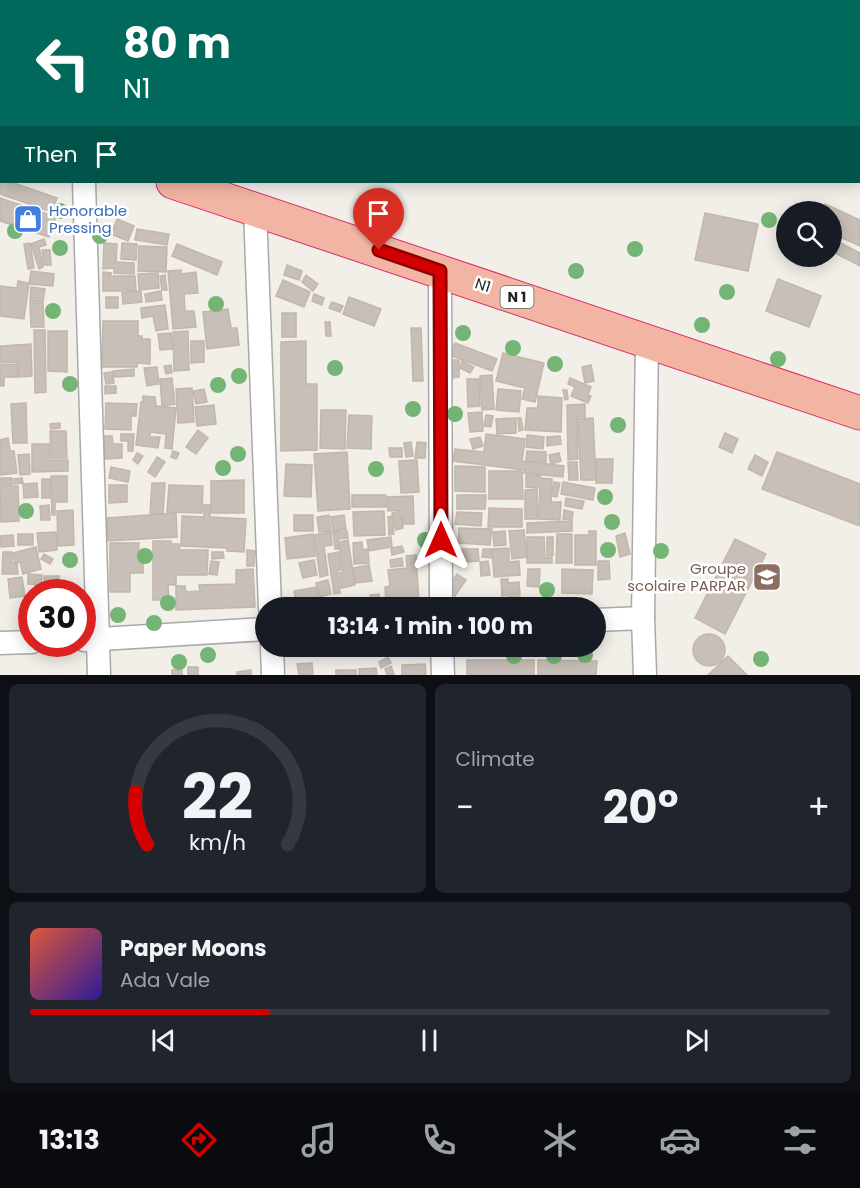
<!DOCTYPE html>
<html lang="en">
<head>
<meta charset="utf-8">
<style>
  body { margin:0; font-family:Poppins,sans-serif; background:#20242c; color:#f1f3f6; height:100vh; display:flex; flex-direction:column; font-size:22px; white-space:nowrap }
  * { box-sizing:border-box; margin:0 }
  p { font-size:20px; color:#9ea1a6 }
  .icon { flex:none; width:33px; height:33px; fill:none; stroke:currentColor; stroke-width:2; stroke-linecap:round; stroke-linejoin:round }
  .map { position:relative; height:675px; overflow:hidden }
  .details { display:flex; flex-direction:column; gap:9px; padding:9px; background:#0d0f14; flex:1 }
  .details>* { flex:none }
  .banner { position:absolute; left:0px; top:0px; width:861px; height:183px; box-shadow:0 3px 15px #0003; background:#00695c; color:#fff; overflow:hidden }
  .fabs { position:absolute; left:776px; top:201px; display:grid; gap:12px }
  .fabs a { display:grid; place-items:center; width:66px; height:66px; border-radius:50%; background:#171b24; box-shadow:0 3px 15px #0003; font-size:30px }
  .speed { position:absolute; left:18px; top:579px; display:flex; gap:12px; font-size:30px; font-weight:700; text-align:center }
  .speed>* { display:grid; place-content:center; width:78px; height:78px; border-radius:50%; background:#171b24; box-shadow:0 3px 15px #0003; line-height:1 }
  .speed .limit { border:9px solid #d22; background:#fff; color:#111 }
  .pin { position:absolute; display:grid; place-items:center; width:51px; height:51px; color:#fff; margin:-62px -26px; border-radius:50% 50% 50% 0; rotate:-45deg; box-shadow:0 0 6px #0007 }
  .pin .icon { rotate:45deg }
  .me { position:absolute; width:66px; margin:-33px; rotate:0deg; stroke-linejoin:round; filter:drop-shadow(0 0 4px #0008) }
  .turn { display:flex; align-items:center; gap:21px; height:126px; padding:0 24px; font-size:27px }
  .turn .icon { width:78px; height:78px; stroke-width:2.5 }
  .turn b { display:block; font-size:42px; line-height:51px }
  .then { display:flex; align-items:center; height:57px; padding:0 24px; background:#0003; gap:12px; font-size:22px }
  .big { font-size:45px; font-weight:700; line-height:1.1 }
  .details .tile { flex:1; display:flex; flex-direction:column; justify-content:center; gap:9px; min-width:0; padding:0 21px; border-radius:9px; background:#20242c }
  .details .dial { align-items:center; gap:0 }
  .dial svg { height:156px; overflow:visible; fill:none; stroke:#363941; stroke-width:7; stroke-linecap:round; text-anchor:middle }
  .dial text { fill:#f1f3f6; stroke:none }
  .song { display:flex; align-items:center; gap:18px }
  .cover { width:72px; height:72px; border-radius:9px; background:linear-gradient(135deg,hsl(10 70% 55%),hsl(250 70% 35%)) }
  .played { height:6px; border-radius:3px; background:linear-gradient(90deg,#d40000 30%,#363941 30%) }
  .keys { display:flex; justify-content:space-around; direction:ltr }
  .heat { display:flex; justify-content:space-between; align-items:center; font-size:33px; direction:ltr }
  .details .tiles { flex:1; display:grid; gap:9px; grid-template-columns:1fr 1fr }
  .tile:last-child { grid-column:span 2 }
  .trip { position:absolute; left:255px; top:597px; width:351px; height:60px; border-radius:30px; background:#171b24; box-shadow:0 3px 15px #0003; font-weight:700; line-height:60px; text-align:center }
  .dock { display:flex; height:96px; justify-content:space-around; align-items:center; background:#090b0e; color:#9ea1a6 }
  .dock .icon { width:42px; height:42px }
  .dock .selected { color:#d40000 }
  .dock b { font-size:27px; color:#f1f3f6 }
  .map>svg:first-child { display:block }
  .building { fill:#c7bfb8; stroke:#c4b6ab; stroke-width:1.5 }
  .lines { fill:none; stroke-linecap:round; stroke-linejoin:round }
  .minor-casing { stroke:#a9a9a9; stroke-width:25 }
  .trunk-casing { stroke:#dc2a67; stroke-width:35 }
  .minor { stroke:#fff; stroke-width:22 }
  .trunk { stroke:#f2b4a3; stroke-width:33 }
  .tree { fill:#74b475 }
  .route-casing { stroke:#8a0000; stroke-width:15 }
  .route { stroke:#d40000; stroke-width:10 }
  .labels { text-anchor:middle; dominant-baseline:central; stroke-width:5; stroke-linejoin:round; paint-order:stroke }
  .shield { fill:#fff; stroke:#646464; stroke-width:1.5 }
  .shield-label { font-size:14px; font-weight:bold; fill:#222 }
  .shop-label { font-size:15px; fill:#366cbe; stroke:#fff; text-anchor:start }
  .street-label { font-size:15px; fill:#222; stroke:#fff }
  .education-label { font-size:15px; fill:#785e54; stroke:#fff; text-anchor:end }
</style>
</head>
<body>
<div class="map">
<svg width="860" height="675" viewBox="0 0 860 675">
  <rect width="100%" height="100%" fill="#f2efe9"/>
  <g class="building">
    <polygon points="611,0 635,0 637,2 610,2"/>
    <polygon points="0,178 2,182 11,182 57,198 52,212 0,194"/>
    <polygon points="0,198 56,217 49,237 0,221"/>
    <polygon points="825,204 860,220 860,246 831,233 831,212 821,212"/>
    <polygon points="705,213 758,224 748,271 695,260"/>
    <polygon points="117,219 134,226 128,241 111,234"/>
    <polygon points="137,229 169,234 167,245 135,240"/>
    <polygon points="44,239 46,245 39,247 43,267 39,269 31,244"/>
    <polygon points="835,240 860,253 860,266 831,251"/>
    <polygon points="30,243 34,268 28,269 24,244"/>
    <polygon points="104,243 117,244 116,262 134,263 134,274 114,273 114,268 103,269"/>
    <polygon points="122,243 137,244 136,260 121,259"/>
    <polygon points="177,244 222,262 217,275 172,256"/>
    <polygon points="139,246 167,247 166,272 138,271"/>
    <polygon points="42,250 50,250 51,265 44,265"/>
    <polygon points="287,265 302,271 299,280 284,275"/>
    <polygon points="181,270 181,274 196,272 198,293 184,294 185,311 194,311 196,327 173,329 168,271"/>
    <polygon points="31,271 54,274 53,286 29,284"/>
    <polygon points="103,272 111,273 111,291 103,291"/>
    <polygon points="158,273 159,288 139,290 138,274"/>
    <polygon points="165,275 167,290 162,290 160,276"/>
    <polygon points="306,275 318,284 313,291 302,282"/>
    <polygon points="113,276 135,276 136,291 113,291"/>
    <polygon points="778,279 821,296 809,327 766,311"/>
    <polygon points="283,280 310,292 304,307 276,296"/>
    <polygon points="18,281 29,283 24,319 0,316 0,286 17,288"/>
    <polygon points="31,287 45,289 43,302 30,301"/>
    <polygon points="141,291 142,302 123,304 122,293"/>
    <polygon points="161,291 162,300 146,302 145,294"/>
    <polygon points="314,294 324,298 322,305 312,301"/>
    <rect x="106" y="297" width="12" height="11"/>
    <polygon points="349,297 381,309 374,326 343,314"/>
    <polygon points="332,302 343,306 340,312 329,308"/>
    <polygon points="30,303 43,303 44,327 31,327"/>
    <polygon points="165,305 168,329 156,331 153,316 142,318 141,308"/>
    <polygon points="228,309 231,328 237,328 239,345 207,349 203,312"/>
    <rect x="282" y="313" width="14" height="24"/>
    <polygon points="103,321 138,321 138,336 142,336 142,339 150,339 150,364 137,363 137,367 102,367"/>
    <polygon points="325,322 330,322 331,336 326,336"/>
    <polygon points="411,328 421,328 423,381 413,381"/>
    <polygon points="34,330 45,330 46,392 35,393"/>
    <polygon points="48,331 67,331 67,372 48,371"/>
    <polygon points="188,331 189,370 174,371 173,332"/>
    <polygon points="171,333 173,349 160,350 158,334"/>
    <polygon points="191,341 204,341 204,362 191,363"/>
    <polygon points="306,341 306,384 317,384 317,450 281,451 281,342"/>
    <polygon points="455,343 497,359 492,371 450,355"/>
    <polygon points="31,344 32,376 19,377 18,362 0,363 0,346"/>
    <polygon points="503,353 544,363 535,402 522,399 525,388 496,381"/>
    <polygon points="451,360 459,360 459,377 451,378"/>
    <polygon points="462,361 474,367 470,373 460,368"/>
    <polygon points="17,364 18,377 4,377 4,386 0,386 0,365"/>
    <polygon points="171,365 172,373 166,374 164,366"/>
    <polygon points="591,365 594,381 585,383 582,367"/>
    <polygon points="157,367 159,384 147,386 144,368"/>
    <polygon points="134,369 134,376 114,377 113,371"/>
    <polygon points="112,372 114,383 106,384 104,373"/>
    <polygon points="492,375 494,409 482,410 480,376"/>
    <polygon points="172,378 175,404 162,406 160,379"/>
    <polygon points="570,378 591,387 588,395 591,396 588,403 571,396 575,387 568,384"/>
    <polygon points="467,379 479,379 480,406 468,407"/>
    <polygon points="105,386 116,386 116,393 105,394"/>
    <polygon points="192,388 194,422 178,423 176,389"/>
    <polygon points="204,389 207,402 196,404 193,391"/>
    <polygon points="498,389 521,391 519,412 496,410"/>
    <polygon points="563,390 567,390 568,399 565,400"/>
    <polygon points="143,396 155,397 156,406 176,408 172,449 165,448 166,434 150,432 150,437 160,437 158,448 136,445 141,402 143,402"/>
    <polygon points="538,396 562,398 561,432 525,430 527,408 538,408"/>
    <polygon points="26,403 27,443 13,443 11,404"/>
    <polygon points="106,403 137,404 136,416 131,416 131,430 105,429"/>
    <polygon points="585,404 585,417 577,417 578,459 568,460 567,405"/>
    <polygon points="214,405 216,424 197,426 195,407"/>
    <polygon points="321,410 346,410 345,449 320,448"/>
    <polygon points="482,412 483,431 470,432 468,413"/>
    <polygon points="349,415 372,416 371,449 347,448"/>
    <polygon points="486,415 493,416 491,427 484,426"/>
    <polygon points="516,418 516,433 497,434 496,419"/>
    <polygon points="518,418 521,418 523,430 519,431"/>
    <polygon points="593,418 596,480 581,480 578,419"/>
    <polygon points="60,423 60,428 51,429 50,424"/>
    <polygon points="198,430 208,438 196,454 186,447"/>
    <polygon points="50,431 66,431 67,458 51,458"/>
    <polygon points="725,433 738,439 732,453 719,447"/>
    <polygon points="121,434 134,434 133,451 128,451 128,441 121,441"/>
    <polygon points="486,434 525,439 522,461 564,466 563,477 524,473 525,470 453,461 455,449 484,452"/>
    <polygon points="527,435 544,437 543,449 526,447"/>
    <polygon points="104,436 112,436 113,444 122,444 122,458 105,459"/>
    <polygon points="560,436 561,444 547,446 547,437"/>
    <polygon points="480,437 483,446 473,449 470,439"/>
    <polygon points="8,438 10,451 14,451 17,473 0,475 0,440"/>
    <polygon points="411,442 413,456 406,457 404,443"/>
    <polygon points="417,442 426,443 425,458 415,458"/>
    <polygon points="32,444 49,444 49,460 68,460 68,471 32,472"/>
    <polygon points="389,448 402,448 402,457 390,457"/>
    <polygon points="173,451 179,453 176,459 171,457"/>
    <polygon points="527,451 546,452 546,462 526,461"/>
    <polygon points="347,452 350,509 318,511 314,454"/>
    <polygon points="777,452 860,484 860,526 762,489"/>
    <polygon points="137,453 143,456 138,464 133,460"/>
    <polygon points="559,453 561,461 551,464 549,455"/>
    <polygon points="29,454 30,474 20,475 18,455"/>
    <polygon points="755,455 768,462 762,476 748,469"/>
    <polygon points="157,457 165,462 155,477 148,472"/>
    <polygon points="596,459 613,459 612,483 596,483"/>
    <polygon points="417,460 419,492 401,493 399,461"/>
    <polygon points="568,462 577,462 578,480 569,480"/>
    <polygon points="286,464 312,465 311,497 284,496"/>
    <polygon points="455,466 485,467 485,492 455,491"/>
    <polygon points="111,467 130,471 128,482 109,478"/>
    <polygon points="489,471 522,471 523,499 489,499"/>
    <polygon points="526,475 540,476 540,478 552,479 551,502 561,502 560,520 538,519 540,488 526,487"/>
    <polygon points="51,476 67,476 67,502 55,502 55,515 52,515"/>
    <polygon points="0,478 12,478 12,485 0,484"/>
    <polygon points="22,478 23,483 14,484 14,479"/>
    <rect x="42" y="479" width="8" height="19"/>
    <polygon points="244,480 244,513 211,513 211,481"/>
    <polygon points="554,482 560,483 557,497 551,496"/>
    <polygon points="563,482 595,488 593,500 561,494"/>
    <polygon points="37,483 38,497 24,498 23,484"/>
    <polygon points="152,483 165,483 163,514 150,513"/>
    <polygon points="109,485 127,485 127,502 109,503"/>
    <polygon points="169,485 203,486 202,513 167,512"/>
    <polygon points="0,486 18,486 19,521 1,522"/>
    <polygon points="537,489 537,519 525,519 525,490"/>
    <rect x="352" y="495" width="34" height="12"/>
    <polygon points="457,495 486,495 485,509 457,509"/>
    <polygon points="413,496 414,524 403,524 402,510 388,511 387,497"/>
    <polygon points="566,498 584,501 582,509 565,506"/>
    <polygon points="49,505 50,520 41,520 40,506"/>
    <polygon points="204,505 210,505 210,517 246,519 244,552 227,551 227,548 181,546 182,516 204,517"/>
    <polygon points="489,508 522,509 522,527 488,527"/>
    <polygon points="73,510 74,545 58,546 57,511"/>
    <polygon points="564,510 573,512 572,520 563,519"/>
    <polygon points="384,511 385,535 354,536 353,512"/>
    <polygon points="400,511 403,528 396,530 392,513"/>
    <polygon points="457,512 482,513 481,526 455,524"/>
    <polygon points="176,513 177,537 108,541 107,518"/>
    <rect x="294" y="515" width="19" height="16"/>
    <polygon points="329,515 331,531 319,532 317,517"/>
    <polygon points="344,515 346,529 333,531 331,517"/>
    <polygon points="392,516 394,534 389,535 388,517"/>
    <polygon points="572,521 572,531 527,533 527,523"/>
    <polygon points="459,528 492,529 490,545 458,543"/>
    <polygon points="524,530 527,557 512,559 509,531"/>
    <polygon points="347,531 348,538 338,539 339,549 335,549 333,532"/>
    <polygon points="505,531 506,545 494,546 493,532"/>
    <polygon points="589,531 596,531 596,565 575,565 575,535 589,535"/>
    <polygon points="56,532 57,550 39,552 37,533"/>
    <polygon points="331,532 332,545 324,546 328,575 320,577 314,535"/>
    <polygon points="625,533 630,554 620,557 616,536"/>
    <rect x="18" y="534" width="15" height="11"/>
    <polygon points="313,534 315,556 287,559 285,538"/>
    <polygon points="557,534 572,534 572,563 556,563"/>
    <polygon points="13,535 14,546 1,547 0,536"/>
    <polygon points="391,537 392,547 369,551 367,540"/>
    <polygon points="527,537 544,537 545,558 552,557 552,563 527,563"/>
    <polygon points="547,537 553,537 553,555 547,556"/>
    <polygon points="735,539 766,554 725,634 695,618"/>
    <polygon points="348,540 355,585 341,588 339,573 343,572 339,542"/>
    <polygon points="153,541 171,541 171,544 179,544 180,550 208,550 207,575 176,575 176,585 168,585 169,600 153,600"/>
    <polygon points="362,542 363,550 368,549 369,563 354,564 353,543"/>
    <polygon points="110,543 139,543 138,562 143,562 143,573 130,573 130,592 110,592"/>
    <polygon points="402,546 404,552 392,555 391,548"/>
    <polygon points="36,547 41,569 23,574 20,562 15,563 13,553"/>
    <polygon points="509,548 509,562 519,561 520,575 494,577 492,549"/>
    <polygon points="462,549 478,549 479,561 463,562"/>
    <polygon points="483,549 492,549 491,558 482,557"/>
    <polygon points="247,550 255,551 254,566 247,566"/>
    <polygon points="3,552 12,552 12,563 17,563 18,574 2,574"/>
    <polygon points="212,552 223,552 224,558 212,559"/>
    <polygon points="339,552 341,570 337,571 340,593 334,594 328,554"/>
    <polygon points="44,554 53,559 50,564 41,559"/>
    <polygon points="416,555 419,602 386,604 385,587 390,586 388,570 407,568 406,556"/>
    <polygon points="402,558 403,566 391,567 390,560"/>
    <polygon points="314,560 317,575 303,578 299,563"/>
    <polygon points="211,561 219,562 217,575 209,574"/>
    <polygon points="488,561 490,575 481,576 480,562"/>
    <polygon points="598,561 609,561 610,579 598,580"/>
    <polygon points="369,565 372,581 356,583 353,568"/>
    <polygon points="253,569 255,607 176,610 176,586 185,586 186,592 200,591 199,585 236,584 236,570"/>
    <polygon points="528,569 540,569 539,587 527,586"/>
    <polygon points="562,569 593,570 592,594 562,593"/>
    <polygon points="28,574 42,575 41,585 28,584"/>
    <polygon points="457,574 466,580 455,596 446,590"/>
    <rect x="44" y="576" width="15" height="16"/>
    <polygon points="22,577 25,596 10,598 8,579"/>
    <polygon points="501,579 508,579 508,583 519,582 520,594 502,596"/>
    <polygon points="328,580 331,594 319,597 316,583"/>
    <polygon points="316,587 319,603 297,607 294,591"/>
    <polygon points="379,594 380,604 371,605 370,595"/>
    <polygon points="520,596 521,607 509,608 508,597"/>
    <circle cx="709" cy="650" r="16"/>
    <polygon points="728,656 747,675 708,675"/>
    <polygon points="388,657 391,663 381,668 379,662"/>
    <rect x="467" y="660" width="67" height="15"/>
    <polygon points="538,660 597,661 596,675 538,675"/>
    <polygon points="312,663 313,674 299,675 297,664"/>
    <polygon points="425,664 426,675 402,675 402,665"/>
    <polygon points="391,666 394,674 387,675 385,669"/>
    <rect x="188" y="667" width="10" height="8"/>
    <polygon points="376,668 377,675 359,675 359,669"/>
    <rect x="172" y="670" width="10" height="5"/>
    <polygon points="251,670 251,675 237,675 237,672"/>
    <rect x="336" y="670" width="20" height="5"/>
  </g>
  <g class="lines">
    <g class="minor-casing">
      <g id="minor">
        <polyline points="84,182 99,675"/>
        <polyline points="255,209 270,608"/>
        <polyline points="440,271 441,608"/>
        <polyline points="596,620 643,618"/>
        <polyline points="84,640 266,629"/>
        <polyline points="0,643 32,642"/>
        <polyline points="272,646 273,675"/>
        <polyline points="442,646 443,675"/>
        <polyline points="645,675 643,618 647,340"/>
      </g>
    </g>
    <g class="trunk-casing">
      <g id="trunk">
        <polyline points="0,123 2,124"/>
        <polyline points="173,182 860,413"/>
      </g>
    </g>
    <use href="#minor" class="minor"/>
    <use href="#trunk" class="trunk"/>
  </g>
  <g class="tree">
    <circle cx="60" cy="211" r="8"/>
    <circle cx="769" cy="220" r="8"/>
    <circle cx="15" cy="231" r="8"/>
    <circle cx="100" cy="236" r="8"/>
    <circle cx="60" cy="248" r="8"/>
    <circle cx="635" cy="249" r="8"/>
    <circle cx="576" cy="271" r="8"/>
    <circle cx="727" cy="292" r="8"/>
    <circle cx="216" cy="304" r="8"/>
    <circle cx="53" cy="311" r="8"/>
    <circle cx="702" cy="325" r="8"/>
    <circle cx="463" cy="333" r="8"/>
    <circle cx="513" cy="348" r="8"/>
    <circle cx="778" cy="359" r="8"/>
    <circle cx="555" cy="364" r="8"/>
    <circle cx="335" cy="368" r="8"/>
    <circle cx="239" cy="376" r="8"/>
    <circle cx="70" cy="384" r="8"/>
    <circle cx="218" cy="385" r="8"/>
    <circle cx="413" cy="409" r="8"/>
    <circle cx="455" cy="414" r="8"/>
    <circle cx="618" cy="425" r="8"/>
    <circle cx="238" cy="454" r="8"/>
    <circle cx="223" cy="468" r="8"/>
    <circle cx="376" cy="469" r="8"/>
    <circle cx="605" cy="497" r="8"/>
    <circle cx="26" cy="511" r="8"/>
    <circle cx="612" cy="522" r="8"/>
    <circle cx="425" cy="540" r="8"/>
    <circle cx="608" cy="550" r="8"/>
    <circle cx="661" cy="551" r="8"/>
    <circle cx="145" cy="556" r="8"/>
    <circle cx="70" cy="560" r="8"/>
    <circle cx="547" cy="590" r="8"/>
    <circle cx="168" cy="603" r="8"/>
    <circle cx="118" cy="615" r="8"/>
    <circle cx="154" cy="623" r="8"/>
    <circle cx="208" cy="655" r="8"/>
    <circle cx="585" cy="655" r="8"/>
    <circle cx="514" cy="656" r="8"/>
    <circle cx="554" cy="656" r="8"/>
    <circle cx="761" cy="659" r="8"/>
    <circle cx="179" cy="662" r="8"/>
  </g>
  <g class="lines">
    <g class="route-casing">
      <polyline id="route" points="379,250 440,271 441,540"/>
    </g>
    <use href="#route" class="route"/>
  </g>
  <defs>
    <g id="shop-square" transform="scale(1.5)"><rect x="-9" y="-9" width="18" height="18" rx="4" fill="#3f7fe0" stroke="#fff"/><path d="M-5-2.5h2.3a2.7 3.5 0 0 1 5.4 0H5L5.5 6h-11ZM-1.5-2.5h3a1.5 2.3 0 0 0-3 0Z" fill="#fff"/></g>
    <g id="school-square" transform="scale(1.5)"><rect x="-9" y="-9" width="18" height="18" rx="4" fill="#8d6e63" stroke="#fff"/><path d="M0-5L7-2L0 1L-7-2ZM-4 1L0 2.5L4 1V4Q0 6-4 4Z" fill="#fff"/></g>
  </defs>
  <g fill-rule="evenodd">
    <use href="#shop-square" x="28" y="219"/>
    <use href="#school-square" x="767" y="577"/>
  </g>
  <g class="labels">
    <rect class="shield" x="500.5" y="286" width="33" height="22" rx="4.5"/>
    <g class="shield-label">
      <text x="517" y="297">N 1</text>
    </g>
    <g class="shop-label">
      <text x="49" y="210">Honorable<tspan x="49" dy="17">Pressing</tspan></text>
    </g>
    <g class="street-label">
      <text transform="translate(483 285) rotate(18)">N1</text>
    </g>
    <g class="education-label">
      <text x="746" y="568">Groupe<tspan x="746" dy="17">scolaire PARPAR</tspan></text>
    </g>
  </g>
</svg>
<div class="fabs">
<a><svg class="icon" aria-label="search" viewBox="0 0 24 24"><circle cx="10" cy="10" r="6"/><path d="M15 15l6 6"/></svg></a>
</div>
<div class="speed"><div class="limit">30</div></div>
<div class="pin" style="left:379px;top:250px;background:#d93025"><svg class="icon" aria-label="arrive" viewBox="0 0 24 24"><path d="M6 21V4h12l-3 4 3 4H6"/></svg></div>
<svg class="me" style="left:441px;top:540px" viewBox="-20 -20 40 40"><path d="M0-17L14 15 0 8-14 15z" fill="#d40000" stroke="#fff" stroke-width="4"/></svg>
<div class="trip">13:14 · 1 min · 100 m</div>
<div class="banner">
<div class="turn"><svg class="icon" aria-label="left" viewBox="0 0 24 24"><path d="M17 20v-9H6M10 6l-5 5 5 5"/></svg><div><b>80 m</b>N1</div></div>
<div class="then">Then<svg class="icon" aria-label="arrive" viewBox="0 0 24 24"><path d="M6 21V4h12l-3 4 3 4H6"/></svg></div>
</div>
</div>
<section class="details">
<div class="tiles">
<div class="tile dial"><svg viewBox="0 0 100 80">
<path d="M14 69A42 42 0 1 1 86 69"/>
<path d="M14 69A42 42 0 0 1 8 42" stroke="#d40000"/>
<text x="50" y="56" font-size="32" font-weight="700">22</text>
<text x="50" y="72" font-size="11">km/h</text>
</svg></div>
<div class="tile"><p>Climate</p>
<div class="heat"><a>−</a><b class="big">20°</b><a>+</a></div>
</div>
<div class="tile">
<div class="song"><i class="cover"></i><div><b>Paper Moons</b><p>Ada Vale</p></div></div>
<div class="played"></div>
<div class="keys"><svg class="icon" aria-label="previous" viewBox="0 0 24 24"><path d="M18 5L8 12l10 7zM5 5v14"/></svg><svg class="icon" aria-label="pause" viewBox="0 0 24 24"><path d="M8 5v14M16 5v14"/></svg><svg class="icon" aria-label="next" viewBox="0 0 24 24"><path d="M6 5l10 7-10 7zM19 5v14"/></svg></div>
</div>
</div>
</section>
<nav class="dock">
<b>13:13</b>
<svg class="icon selected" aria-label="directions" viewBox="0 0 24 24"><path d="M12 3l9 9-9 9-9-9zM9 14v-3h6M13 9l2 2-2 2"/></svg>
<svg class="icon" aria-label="music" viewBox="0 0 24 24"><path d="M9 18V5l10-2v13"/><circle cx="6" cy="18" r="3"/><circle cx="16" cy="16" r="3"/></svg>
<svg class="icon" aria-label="phone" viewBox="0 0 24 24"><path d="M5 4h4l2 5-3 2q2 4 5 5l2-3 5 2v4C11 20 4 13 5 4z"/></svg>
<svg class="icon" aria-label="climate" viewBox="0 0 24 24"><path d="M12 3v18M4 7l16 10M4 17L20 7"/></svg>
<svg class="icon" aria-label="car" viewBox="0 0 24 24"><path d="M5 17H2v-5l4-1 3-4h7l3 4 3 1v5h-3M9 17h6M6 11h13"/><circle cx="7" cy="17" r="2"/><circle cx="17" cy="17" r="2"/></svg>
<svg class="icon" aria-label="filters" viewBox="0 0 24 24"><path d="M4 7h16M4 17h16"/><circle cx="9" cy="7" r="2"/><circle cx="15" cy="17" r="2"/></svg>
</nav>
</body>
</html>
